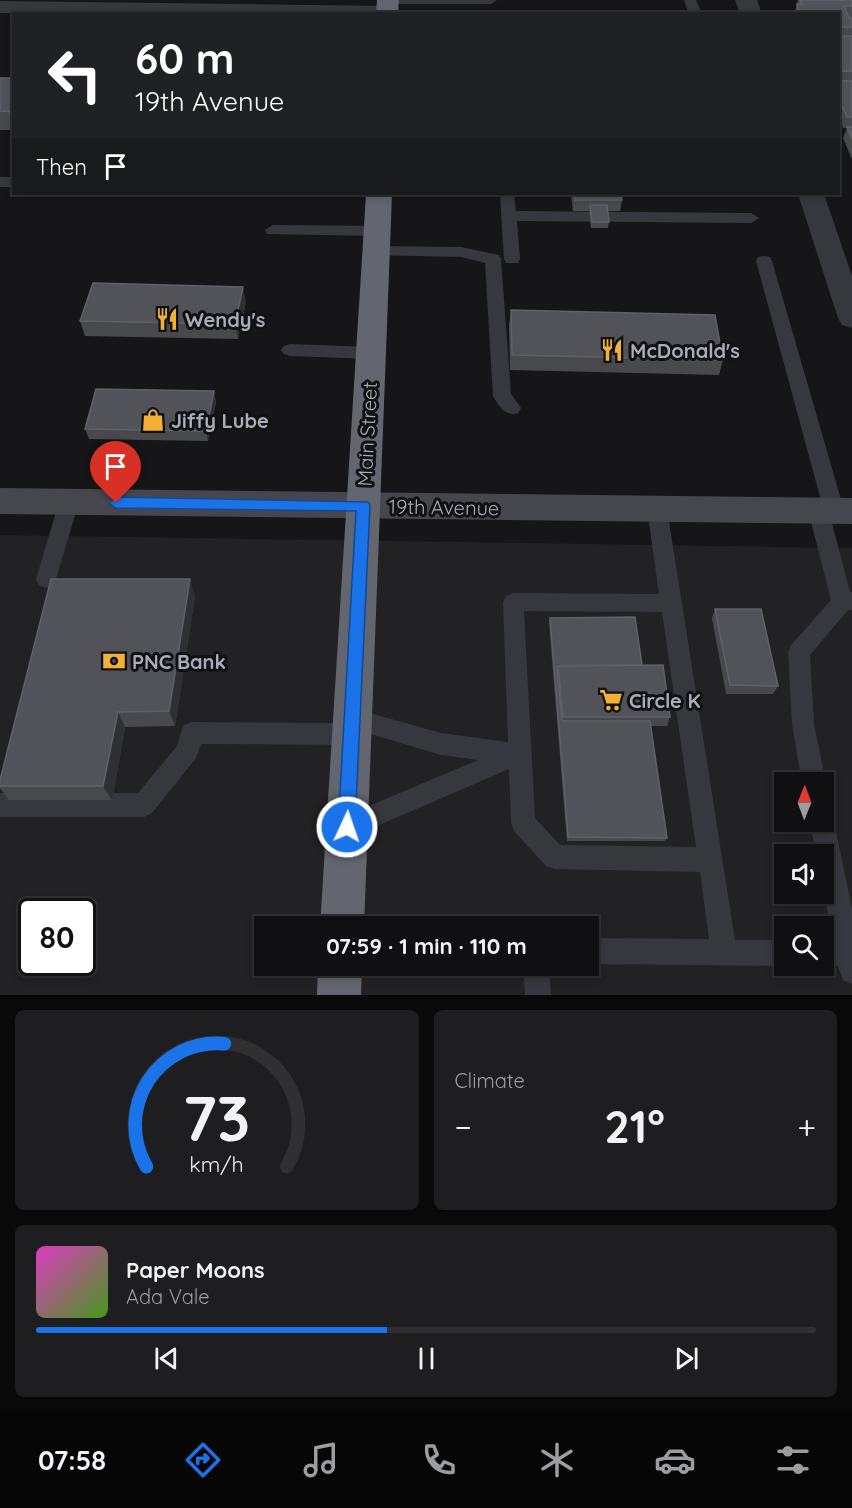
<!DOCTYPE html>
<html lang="en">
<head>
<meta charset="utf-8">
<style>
  body { margin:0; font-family:Quicksand,sans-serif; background:#1e1e20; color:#f1f3f6; height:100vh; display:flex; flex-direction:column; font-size:22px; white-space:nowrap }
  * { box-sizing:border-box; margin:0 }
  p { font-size:20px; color:#9c9d9f }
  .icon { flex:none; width:33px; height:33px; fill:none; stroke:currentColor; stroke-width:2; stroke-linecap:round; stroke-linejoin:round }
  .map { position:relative; height:995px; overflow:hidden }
  .drawer { display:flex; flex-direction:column; gap:15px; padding:15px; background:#09090a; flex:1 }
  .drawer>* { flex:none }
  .top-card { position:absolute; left:12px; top:12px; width:828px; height:183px; border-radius:0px; box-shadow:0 3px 9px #0003,0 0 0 2px #303032; background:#202124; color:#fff; overflow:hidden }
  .needle { width:39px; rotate:1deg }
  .controls { position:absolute; left:774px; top:772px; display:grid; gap:12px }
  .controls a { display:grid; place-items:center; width:60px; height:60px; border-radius:0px; background:#101012; box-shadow:0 3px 9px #0003,0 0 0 2px #303032; font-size:30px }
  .speed { position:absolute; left:18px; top:898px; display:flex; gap:12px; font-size:30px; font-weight:700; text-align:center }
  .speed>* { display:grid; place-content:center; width:78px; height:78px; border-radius:50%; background:#101012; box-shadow:0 3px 9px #0003,0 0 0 2px #303032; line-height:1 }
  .speed .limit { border:3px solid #111; border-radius:9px; background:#fff; color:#111 }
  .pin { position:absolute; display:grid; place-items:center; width:51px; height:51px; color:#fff; margin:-62px -26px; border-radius:50% 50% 50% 0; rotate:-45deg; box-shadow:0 0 6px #0007 }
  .pin .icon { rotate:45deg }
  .me { position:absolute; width:66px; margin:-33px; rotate:3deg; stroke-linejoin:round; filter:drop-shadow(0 0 4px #0008) }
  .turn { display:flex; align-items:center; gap:21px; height:126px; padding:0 24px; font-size:27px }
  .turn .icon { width:78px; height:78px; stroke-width:2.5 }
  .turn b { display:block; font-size:42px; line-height:51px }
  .then { display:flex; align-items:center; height:57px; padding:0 24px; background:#0003; gap:12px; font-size:22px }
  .big { font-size:45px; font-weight:800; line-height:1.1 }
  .drawer .card { flex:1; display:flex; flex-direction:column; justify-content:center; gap:9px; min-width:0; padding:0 21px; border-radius:9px; background:#1e1e20 }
  .drawer .dial { align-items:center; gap:0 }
  .dial svg { height:156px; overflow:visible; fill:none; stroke:#303032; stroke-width:7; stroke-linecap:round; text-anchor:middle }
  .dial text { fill:#f1f3f6; stroke:none }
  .song { display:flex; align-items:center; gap:18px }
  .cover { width:72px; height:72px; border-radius:9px; background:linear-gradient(135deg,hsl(310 70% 55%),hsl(100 70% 35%)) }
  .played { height:6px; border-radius:3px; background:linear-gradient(90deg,#1a73e8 45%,#303032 45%) }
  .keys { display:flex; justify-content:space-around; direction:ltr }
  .heat { display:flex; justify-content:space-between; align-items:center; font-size:33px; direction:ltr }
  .drawer .tiles { flex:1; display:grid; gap:15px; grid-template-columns:1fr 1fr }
  .card:last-child { grid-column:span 2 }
  .trip { position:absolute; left:254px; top:916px; width:345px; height:60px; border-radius:0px; background:#101012; box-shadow:0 3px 9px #0003,0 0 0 2px #303032; font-weight:800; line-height:60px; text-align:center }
  .menu { display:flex; height:96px; justify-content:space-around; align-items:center; background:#060607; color:#9c9d9f }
  .menu .icon { width:42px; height:42px }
  .menu .active { color:#1a73e8 }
  .menu b { font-size:27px; color:#f1f3f6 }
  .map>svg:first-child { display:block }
  .built { fill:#222225; fill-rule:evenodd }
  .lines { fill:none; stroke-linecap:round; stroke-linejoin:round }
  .lane { fill:#37383d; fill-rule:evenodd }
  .street { fill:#37383d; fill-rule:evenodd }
  .secondary { fill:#45474d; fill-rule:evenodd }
  .highway { fill:#63666e; fill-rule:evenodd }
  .wall { fill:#47494d }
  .shaded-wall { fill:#2f3033 }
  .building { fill:#525359; stroke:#5f6168; stroke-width:1.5 }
  .route { fill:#1a73e8; stroke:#114b97; stroke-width:1.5 }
  .labels { text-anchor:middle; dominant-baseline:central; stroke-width:6; stroke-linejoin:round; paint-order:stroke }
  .poi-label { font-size:20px; font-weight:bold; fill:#a8adb8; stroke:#111113; text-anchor:start }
  .street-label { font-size:20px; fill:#a8adb8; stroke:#111113 }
</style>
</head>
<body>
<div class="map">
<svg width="852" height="995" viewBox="0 0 852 995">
  <rect width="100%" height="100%" fill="#161618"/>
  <path class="built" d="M0 535 852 548V995H0ZM784 783H824V822H784ZM784 855H824V894H784ZM32 912H82V963H32ZM264 927H588V966H264ZM784 927H824V966H784Z"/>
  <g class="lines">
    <g class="lane">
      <polygon points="382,0 497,0 491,4 388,4"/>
      <polygon points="684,0 696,0 702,14 689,14"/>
      <rect x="0" y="177" width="14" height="10"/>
      <polygon points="500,194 514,194 516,211 751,213 759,218 751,223 517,221 520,259 518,263 506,263 504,259"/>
      <polygon points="273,225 377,226 385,231 377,236 267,234 265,230"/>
      <path d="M376 246 461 247 499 255 501 259 511 394 521 408 518 413C506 417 499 407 493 396L485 263 461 257 370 255 368 251 370 247Z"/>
      <polygon points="764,256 770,257 772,261 844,510 841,516 830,516 850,592 852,592 852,610 848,610 810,655 814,724 826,783 824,788 824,783 802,783 792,724 788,652 791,645 831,600 808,510 811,504 822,504 756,261 758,257"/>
      <polygon points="290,344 371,347 377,349 380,353 377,357 371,359 290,356 284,354 281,350 284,346"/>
      <polygon points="69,494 76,497 79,502 56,579 53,585 46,588 39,585 36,579 59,502 62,497"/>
      <path d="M657 501 664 503 667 509 735 940H784V966L588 964V938L709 939 700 872 555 869 546 866 514 831 511 823 509 769 347 839 338 835 335 827 338 819 478 760 441 755 361 731 362 734 359 741 351 745 201 744 196 758 152 813 144 817H0V793H138L177 746 183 726 191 722 343 723 341 718 344 711 352 708 441 733 508 742 503 602 506 596 513 593 659 594 647 509 650 503ZM524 611 662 612 696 847 560 845 535 818Z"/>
      <polygon points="824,811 831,814 834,822 852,908 852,984 843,980 838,966 824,966 824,940 833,940 824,892 824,855 816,855 810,822 824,822"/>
      <polygon points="523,966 549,966 551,995 525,995"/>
    </g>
    <g class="street">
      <polygon points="735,0 757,0 762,14 740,14"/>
      <polygon points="0,1 387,6 395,7 398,12 0,13"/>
      <polygon points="798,194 824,194 852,276 852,328 842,325 838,318"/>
    </g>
    <polygon class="secondary" points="0,488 852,498 852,524 0,514"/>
    <g class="highway">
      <polygon points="377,0 399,0 398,14 376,14"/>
      <polygon points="366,194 392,194 364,927 320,927"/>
      <polygon points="318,966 362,966 361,995 317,995"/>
    </g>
  </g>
  <g class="wall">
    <polygon points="798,0 852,0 852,17 849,17 852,18 852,159 843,138 847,128 843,128 840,118 838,118 838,14 794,14"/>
    <rect x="0" y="78" width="14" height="52"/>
    <polygon points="571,194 621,194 622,200 620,211 607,211 609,222 608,228 591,228 589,211 573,211"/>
    <polygon points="246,302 238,339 85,336 80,321"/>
    <polygon points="511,310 723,360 719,375 510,370 509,325"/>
    <polygon points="214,391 216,402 208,441 89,439 85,429"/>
    <polygon points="195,596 175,726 125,727 112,800 9,800 0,788 0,780"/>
    <polygon points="715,609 778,686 773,694 726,694 712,618"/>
    <polygon points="550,618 642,665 670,717 667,726 651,726 667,838 665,841 567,841 549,623"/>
  </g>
  <g class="shaded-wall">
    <polygon points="243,287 246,302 238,339 235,324"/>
    <polygon points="214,391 216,402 208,441 206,431"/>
    <polygon points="190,579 195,596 175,726 169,711"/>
    <polygon points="118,712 125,727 112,800 103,786"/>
  </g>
  <g class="building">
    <polygon points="800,0 852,0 852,6 844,6 849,18 852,18 852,27 838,27 838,14 800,14 797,4 802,4"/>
    <rect x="838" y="36" width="14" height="35"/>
    <polygon points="0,78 14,78 14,112 0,111"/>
    <polygon points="838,81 852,81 852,117 847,117 843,108 838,108"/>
    <polygon points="847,127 852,127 852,139"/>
    <polygon points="574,194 621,194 622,200 575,200"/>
    <polygon points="590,205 607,205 609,222 592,222"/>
    <polygon points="93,283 243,287 235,324 80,321"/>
    <polygon points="511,310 715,315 723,360 512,355"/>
    <polygon points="96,389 214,391 206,431 85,429"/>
    <polygon points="51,579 190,579 169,711 118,712 103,786 0,786 0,780"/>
    <polygon points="715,609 761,609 778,686 730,685"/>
    <polygon points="635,617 642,665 558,666 557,670 562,721 650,721 667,838 568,837 550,618"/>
    <polygon points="663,665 670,717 563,717 558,666"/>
  </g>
  <polygon class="route" points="116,497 368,502 370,505 355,827 353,833 347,835 341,833 338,827 356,511 116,508 109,503"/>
  <defs>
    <g id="restaurant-bare" transform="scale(1.8)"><path d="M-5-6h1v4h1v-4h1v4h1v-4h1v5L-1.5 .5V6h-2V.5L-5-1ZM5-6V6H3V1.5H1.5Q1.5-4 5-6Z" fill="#f2b134" stroke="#111113" stroke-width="2.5" paint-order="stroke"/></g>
    <g id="shop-bare" transform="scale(1.8)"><path d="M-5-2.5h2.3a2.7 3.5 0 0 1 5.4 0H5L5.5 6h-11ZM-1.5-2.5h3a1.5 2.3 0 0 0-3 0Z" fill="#f2b134" stroke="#111113" stroke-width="2.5" paint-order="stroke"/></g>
    <g id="bank-bare" transform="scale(1.8)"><path d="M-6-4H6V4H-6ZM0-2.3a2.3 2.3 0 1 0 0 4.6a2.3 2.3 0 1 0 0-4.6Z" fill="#f2b134" stroke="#111113" stroke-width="2.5" paint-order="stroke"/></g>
    <g id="supermarket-bare" transform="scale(1.8)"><path d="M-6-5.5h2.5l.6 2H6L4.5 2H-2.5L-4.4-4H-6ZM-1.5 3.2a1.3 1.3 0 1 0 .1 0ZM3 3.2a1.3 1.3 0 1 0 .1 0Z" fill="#f2b134" stroke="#111113" stroke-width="2.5" paint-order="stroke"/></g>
  </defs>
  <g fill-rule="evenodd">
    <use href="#restaurant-bare" x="167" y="319"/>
    <use href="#restaurant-bare" x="612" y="350"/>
    <use href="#shop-bare" x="153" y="420"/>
    <use href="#bank-bare" x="114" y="661"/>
    <use href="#supermarket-bare" x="611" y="700"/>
  </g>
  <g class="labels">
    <g class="poi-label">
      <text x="185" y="319">Wendy's</text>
      <text x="630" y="350">McDonald's</text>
      <text x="171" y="420">Jiffy Lube</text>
      <text x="132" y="661">PNC Bank</text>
      <text x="629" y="700">Circle K</text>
    </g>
    <g class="street-label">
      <text transform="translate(367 434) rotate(-87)">Main Street</text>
      <text transform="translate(444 507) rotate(1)">19th Avenue</text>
    </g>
  </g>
</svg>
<div class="controls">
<a><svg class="needle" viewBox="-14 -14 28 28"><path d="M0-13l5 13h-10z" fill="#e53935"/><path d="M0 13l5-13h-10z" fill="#9c9d9f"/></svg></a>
<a><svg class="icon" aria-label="sound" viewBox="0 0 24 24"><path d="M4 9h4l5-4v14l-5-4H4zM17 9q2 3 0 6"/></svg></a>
<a><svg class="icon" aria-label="search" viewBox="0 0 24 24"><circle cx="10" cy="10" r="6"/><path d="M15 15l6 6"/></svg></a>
</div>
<div class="speed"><div class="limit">80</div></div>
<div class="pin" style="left:116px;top:503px;background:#d93025"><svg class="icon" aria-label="arrive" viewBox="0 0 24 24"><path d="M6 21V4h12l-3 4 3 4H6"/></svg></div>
<svg class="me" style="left:347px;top:827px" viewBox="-20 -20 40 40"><circle r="17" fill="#1a73e8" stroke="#fff" stroke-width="3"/><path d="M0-11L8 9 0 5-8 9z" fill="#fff"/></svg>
<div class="trip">07:59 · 1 min · 110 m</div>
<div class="top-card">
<div class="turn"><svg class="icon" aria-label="left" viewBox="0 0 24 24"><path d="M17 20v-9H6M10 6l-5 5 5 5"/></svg><div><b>60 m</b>19th Avenue</div></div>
<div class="then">Then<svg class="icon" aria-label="arrive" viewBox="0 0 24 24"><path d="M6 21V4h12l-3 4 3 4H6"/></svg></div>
</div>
</div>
<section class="drawer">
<div class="tiles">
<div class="card dial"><svg viewBox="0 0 100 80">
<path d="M14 69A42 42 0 1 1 86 69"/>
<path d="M14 69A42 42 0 0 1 54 6" stroke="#1a73e8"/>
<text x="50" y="56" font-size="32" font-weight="700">73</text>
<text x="50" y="72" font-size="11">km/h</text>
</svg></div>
<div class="card"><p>Climate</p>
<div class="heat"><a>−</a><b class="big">21°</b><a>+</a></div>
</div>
<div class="card">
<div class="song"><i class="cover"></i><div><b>Paper Moons</b><p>Ada Vale</p></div></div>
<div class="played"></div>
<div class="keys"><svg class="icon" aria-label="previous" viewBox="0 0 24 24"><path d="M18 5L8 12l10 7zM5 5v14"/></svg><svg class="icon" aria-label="pause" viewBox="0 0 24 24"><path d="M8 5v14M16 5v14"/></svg><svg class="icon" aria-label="next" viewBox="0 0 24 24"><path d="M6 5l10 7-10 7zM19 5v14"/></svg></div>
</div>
</div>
</section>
<nav class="menu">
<b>07:58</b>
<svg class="icon active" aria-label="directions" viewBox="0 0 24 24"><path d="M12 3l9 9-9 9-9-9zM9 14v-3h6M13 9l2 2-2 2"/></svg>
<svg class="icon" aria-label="music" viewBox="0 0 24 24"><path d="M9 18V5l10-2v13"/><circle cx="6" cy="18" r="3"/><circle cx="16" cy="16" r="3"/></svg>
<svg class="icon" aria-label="phone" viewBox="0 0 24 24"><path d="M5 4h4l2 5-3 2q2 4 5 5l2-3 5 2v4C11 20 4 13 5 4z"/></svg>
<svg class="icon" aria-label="climate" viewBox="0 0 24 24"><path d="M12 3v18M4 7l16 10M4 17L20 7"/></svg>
<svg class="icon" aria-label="car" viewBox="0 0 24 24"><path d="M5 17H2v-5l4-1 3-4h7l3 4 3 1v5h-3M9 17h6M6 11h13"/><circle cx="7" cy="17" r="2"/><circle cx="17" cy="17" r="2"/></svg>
<svg class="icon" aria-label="filters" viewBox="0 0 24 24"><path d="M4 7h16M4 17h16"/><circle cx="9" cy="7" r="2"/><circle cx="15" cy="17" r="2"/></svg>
</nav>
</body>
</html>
